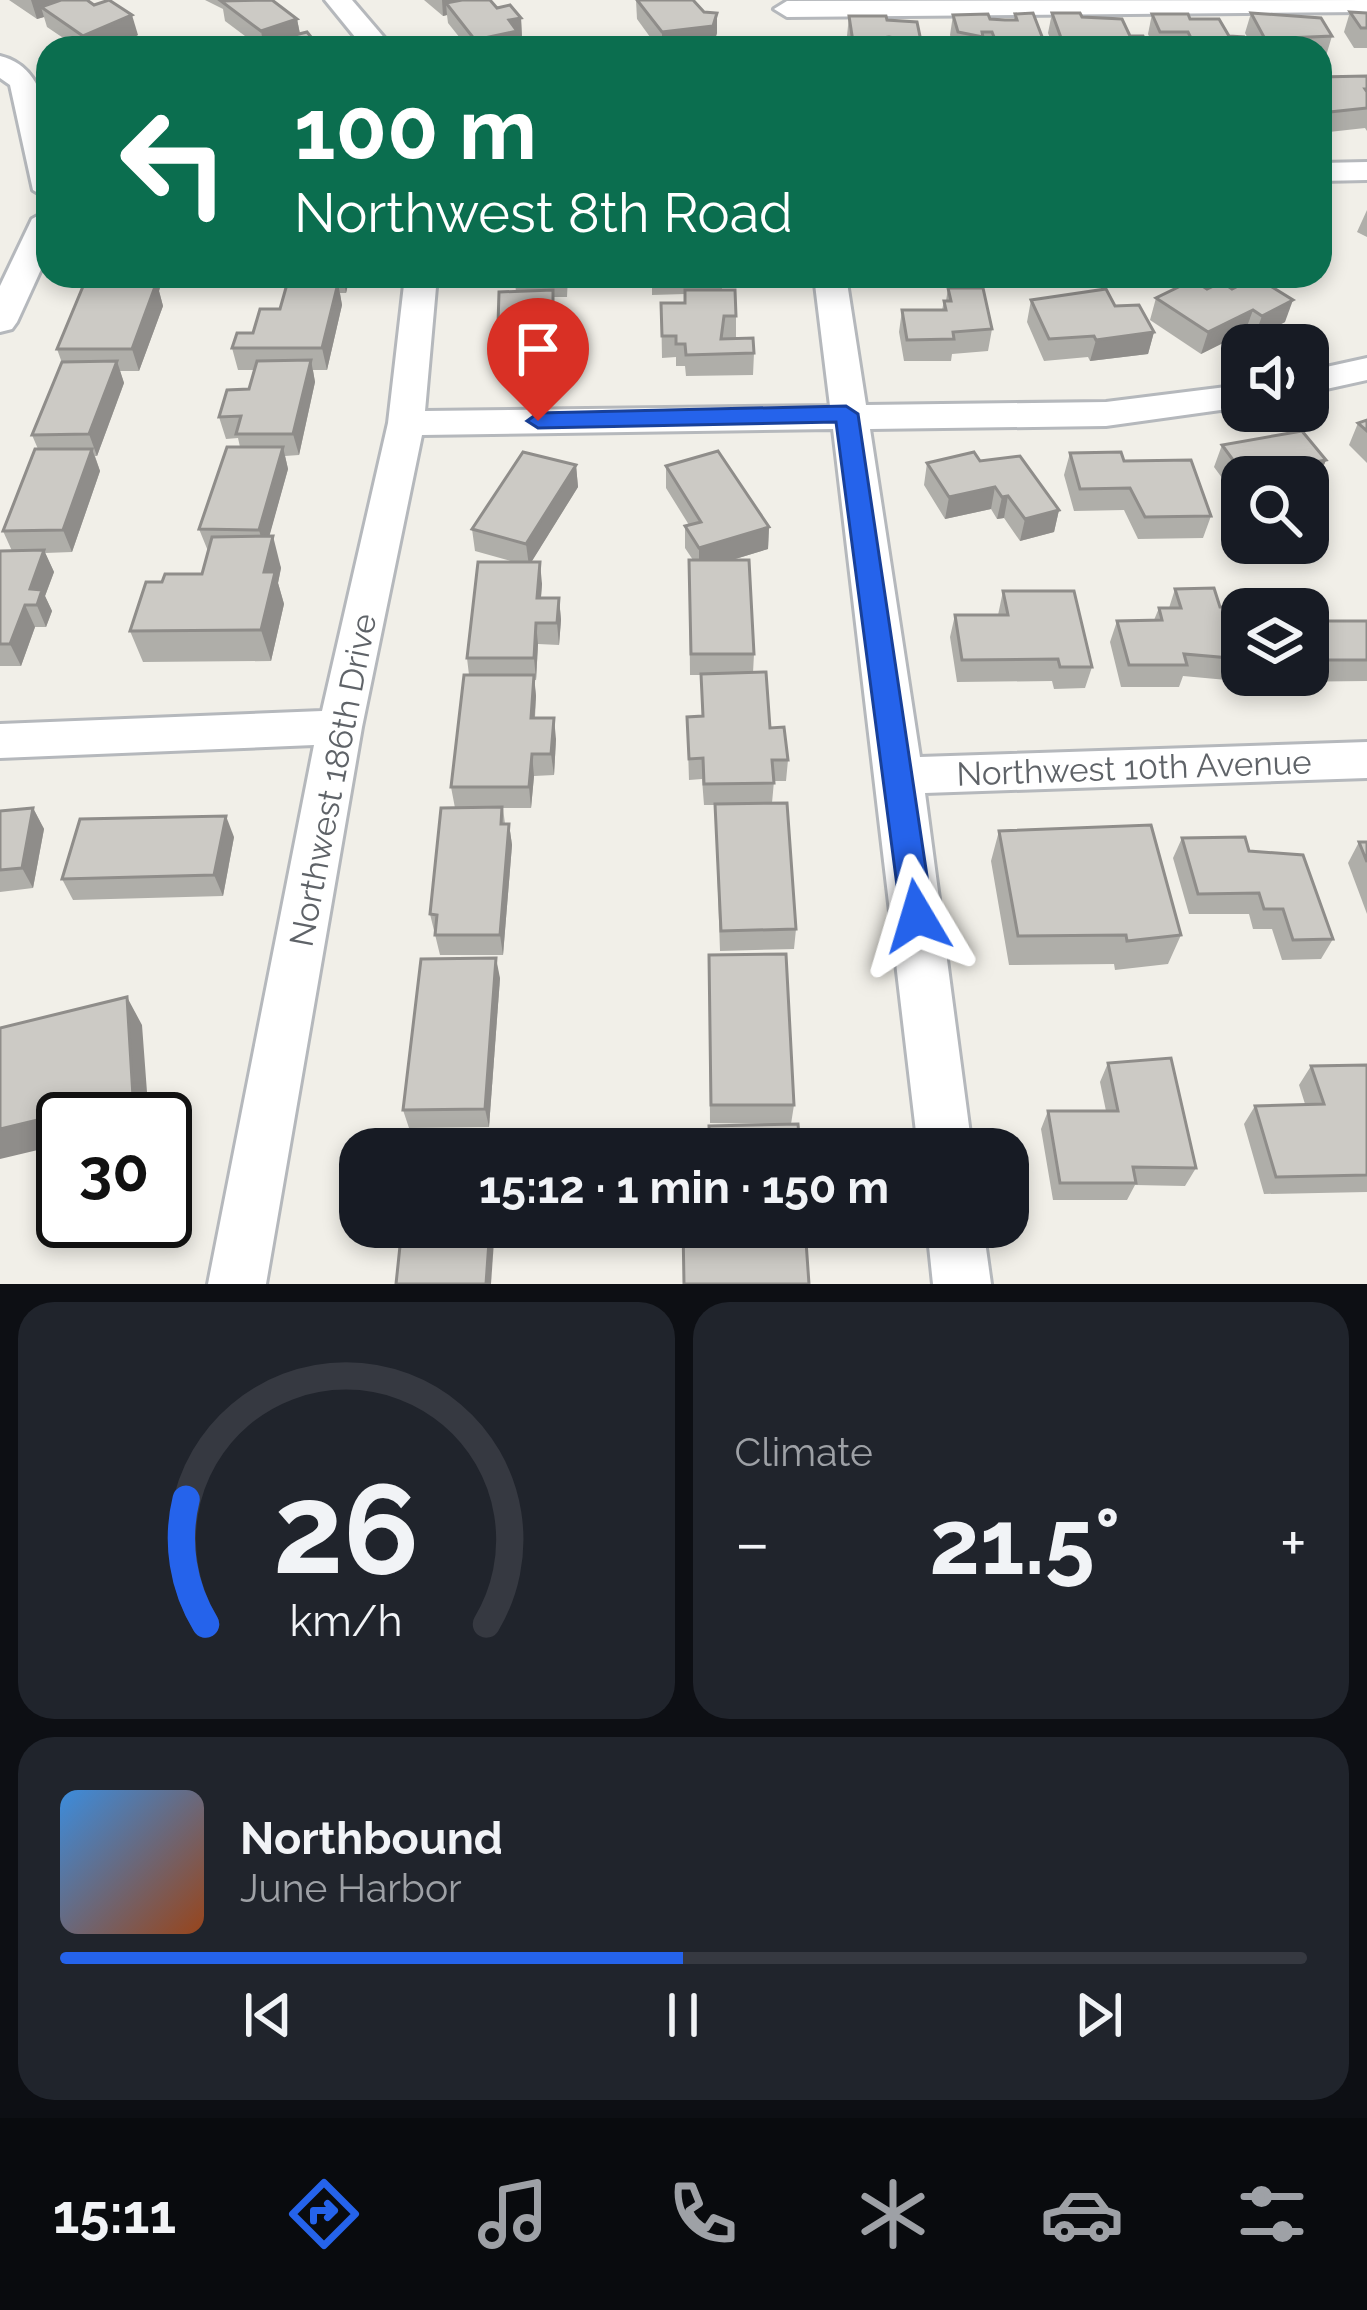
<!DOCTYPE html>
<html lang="en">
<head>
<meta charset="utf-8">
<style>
  body { margin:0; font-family:Raleway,sans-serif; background:#20242c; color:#f1f3f6; height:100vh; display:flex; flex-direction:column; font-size:45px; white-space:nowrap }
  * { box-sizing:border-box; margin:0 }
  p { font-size:39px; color:#9ea1a6 }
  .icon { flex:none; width:66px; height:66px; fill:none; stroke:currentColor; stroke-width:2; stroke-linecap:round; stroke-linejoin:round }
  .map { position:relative; height:1284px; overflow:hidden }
  .panel { display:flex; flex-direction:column; gap:18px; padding:18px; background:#0d0f14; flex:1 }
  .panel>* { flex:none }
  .top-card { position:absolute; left:36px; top:36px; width:1296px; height:252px; border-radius:36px; box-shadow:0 6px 18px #0003; background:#0b6e4f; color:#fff; overflow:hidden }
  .fabs { position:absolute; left:1221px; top:324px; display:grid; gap:24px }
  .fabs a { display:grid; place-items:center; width:108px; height:108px; border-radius:24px; background:#171b24; box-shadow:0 6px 18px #0003; font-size:60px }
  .speed { position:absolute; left:36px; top:1092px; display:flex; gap:24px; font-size:60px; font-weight:700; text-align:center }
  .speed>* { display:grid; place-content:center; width:156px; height:156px; border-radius:50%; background:#171b24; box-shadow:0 6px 18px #0003; line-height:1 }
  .speed .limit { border:6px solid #111; border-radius:18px; background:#fff; color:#111 }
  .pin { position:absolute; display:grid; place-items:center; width:102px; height:102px; color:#fff; margin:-123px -51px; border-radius:50% 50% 50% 0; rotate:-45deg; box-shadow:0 0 12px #0007 }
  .pin .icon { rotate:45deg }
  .me { position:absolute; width:132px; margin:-66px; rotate:353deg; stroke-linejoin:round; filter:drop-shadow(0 0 9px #0008) }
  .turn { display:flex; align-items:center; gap:42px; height:252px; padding:0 60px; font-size:54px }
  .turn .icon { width:156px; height:156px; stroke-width:2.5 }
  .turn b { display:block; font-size:84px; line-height:102px }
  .big { font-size:90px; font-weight:700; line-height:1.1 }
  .panel .card { flex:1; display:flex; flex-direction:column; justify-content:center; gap:18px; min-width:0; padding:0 42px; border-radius:36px; background:#20242c }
  .panel .dial { align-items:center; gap:0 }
  .dial svg { height:312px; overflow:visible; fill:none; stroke:#363941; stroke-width:7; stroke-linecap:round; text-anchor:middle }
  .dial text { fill:#f1f3f6; stroke:none }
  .song { display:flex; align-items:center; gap:36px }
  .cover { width:144px; height:144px; border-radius:18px; background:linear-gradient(135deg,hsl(210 70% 55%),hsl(20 70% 35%)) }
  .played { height:12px; border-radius:6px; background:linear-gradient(90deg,#2563eb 50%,#363941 50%) }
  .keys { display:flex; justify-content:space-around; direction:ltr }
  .heat { display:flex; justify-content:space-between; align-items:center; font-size:66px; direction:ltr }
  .panel .tiles { flex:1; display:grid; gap:18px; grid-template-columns:1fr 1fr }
  .card:last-child { grid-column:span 2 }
  .trip { position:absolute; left:339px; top:1128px; width:690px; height:120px; border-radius:36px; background:#171b24; box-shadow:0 6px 18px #0003; font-weight:700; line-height:120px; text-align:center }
  .menu { display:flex; height:192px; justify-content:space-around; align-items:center; background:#090b0e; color:#9ea1a6 }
  .menu .icon { width:84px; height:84px }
  .menu .current { color:#2563eb }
  .menu b { font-size:54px; color:#f1f3f6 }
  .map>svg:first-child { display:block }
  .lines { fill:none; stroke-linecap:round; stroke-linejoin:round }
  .street-casing { stroke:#b5b8bc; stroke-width:6 }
  .street { fill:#fff; fill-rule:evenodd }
  .wall { fill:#afaea9 }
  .shaded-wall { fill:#8f8d8a }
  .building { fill:#cccac5; stroke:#8f8d8a; stroke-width:3 }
  .route { fill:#2563eb; stroke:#184099; stroke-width:3 }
  .labels { text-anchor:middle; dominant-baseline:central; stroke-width:9; stroke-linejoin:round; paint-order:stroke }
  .street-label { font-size:33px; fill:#5f6368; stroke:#fff }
</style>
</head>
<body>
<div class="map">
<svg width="1367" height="1284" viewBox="0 0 1367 1284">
  <rect width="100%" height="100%" fill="#f1efe8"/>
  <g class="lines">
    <g class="street-casing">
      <g id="street">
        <polygon points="325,0 352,0 393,48 364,48"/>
        <polygon points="1367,0 1367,12 787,17 774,9 787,1"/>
        <path d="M0 56C59 70 48 153 48 199L33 190 10 85 0 78Z"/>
        <polygon points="1367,162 1367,180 1320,181 1320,163"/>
        <polygon points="48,210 48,254 17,322 12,329 0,332 0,286 32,219"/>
        <polygon points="405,276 437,276 425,411 830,406 814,276 846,276 866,405 1106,402 1242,385 1242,407 1106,426 870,429 920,757 1367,742 1367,778 925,793 972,1149 918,1149 833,429 422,435 362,727 266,1284 208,1284 314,745 0,758 0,724 322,711 388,423"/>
        <polygon points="1367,358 1367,380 1308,393 1308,371"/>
        <polygon points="927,1227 983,1227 991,1284 933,1284"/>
      </g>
    </g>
    <use href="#street" class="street"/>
  </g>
  <g class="wall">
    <polygon points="9,0 87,0 138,35 135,37 144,48 78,48 47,27 44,17 37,19"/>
    <polygon points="205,0 272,0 297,19 300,34 320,48 261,48 225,21 223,9"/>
    <polygon points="424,0 490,0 497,8 521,18 522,38 518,39 518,43 525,48 468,48 448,23 447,15 443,16"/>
    <polygon points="636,0 717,13 717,33 713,46 658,48 637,19"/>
    <polygon points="1350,12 1367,13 1367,48 1354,48 1344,32"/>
    <polygon points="1033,13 1046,48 954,48 950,35 953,15 1014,20 1015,14"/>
    <polygon points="1052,13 1082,17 1130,36 1147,45 1147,48 1054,48 1048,33"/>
    <polygon points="1251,13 1332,36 1326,56 1320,57 1320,48 1253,48 1245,33"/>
    <polygon points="1152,14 1190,19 1249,46 1248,48 1154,48 1148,34"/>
    <polygon points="849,16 917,22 922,48 849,48 847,36"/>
    <polygon points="1367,76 1367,131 1365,128 1320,133 1320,77"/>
    <polygon points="1367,210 1367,237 1357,232"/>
    <polygon points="99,276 189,276 186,283 161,284 159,291 163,306 139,371 120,371 124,383 97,456 95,456 100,471 72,552 45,553 54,572 45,596 52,611 46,627 35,627 21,666 0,666 0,551 12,551 3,531 38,449 32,435 62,363 57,349 102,284"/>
    <polygon points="283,276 350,276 346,293 340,293 342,305 327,370 313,370 315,382 299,455 285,456 288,469 269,536 281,568 278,583 284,604 271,661 143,662 130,631 162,582 202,574 208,551 199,529 240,447 238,438 226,439 219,417 249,389 254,370 238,370 232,348 253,333 280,309 289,284 287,276"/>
    <polygon points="514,276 568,276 567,297 553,297 555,377 500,379 497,357 516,291"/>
    <polygon points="652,276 722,276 722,290 736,316 736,338 723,339 754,353 753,375 686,376 685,366 676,366 676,357 662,358 661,303 685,303 685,294 652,295"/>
    <polygon points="948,288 992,329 988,351 952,354 951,361 904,361 899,332 902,310 942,310 944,301 946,301"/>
    <polygon points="1207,289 1232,289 1285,322 1254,338 1245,332 1201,354 1150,320 1156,298"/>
    <polygon points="1031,300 1154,332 1148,354 1090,361 1088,357 1044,361 1027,322"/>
    <polygon points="1367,420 1367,463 1349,445 1358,423"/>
    <polygon points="1302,431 1326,460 1317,482 1308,484 1308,477 1242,477 1242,496 1236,497 1214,467 1222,445"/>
    <polygon points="1070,453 1124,461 1211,516 1203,538 1138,539 1124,510 1074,511 1064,475"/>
    <polygon points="980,461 1059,510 1054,532 1020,541 1004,518 997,519 991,509 945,519 924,485 927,463"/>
    <polygon points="576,465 578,487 531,562 542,584 541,598 559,598 561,620 559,645 538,644 536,680 534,680 536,696 535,718 556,739 554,775 534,776 531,808 503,808 505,824 509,824 512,845 503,955 440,955 430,914 455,808 451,787 469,675 467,658 514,562 475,551 472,529"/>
    <polygon points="666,466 769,527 768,549 732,560 754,654 753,673 770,728 788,760 786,781 774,781 772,803 796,929 794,949 720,951 715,805 704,805 702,779 689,780 687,717 702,716 701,675 690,675 689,560 693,560 685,548 685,526 689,525 666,488"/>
    <polygon points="1175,589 1220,607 1242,610 1242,675 1252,675 1249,682 1183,676 1179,687 1121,687 1110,642 1117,621 1154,620 1159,608 1169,608"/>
    <polygon points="1003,591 1092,667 1085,688 1054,689 1052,681 957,682 950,637 955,615 998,615"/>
    <polygon points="1308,621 1367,621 1367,681 1277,682 1274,675 1308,675"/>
    <polygon points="33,808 44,829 33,888 0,892 0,811"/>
    <polygon points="999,831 1181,935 1168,964 1115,970 1114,964 1009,965 991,861"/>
    <polygon points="234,837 223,896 73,900 62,879"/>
    <polygon points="1182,838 1249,851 1333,939 1321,959 1282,960 1272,929 1253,929 1249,914 1189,914 1173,858"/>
    <polygon points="1359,842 1367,842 1367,914 1348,863"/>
    <polygon points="709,975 794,1105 791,1124 710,1123"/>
    <polygon points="500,978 489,1127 409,1128 403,1110"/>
    <polygon points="1108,1063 1196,1168 1185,1186 1135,1185 1127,1200 1053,1200 1041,1129 1048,1111 1106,1111 1100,1082"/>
    <polygon points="1367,1065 1367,1192 1264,1194 1244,1124 1255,1106 1305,1104 1299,1085 1311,1066"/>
  </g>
  <g class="shaded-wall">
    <polygon points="31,0 87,0 41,7 44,17 37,19"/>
    <polygon points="442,0 478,0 446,3 447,15 443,16"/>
    <polygon points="717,13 717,33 713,46 662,48 662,32"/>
    <polygon points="132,15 138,35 108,48 87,48 83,36"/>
    <polygon points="521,18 522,38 518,39 518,48 476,48 475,40 509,20"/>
    <polygon points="297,19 301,39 267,42 268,48 264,48 261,31"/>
    <polygon points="889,37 888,48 852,48 853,42"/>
    <polygon points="152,276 159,276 161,284 159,291 163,306 139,371 132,349 155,287"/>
    <polygon points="343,276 350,276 346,293"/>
    <polygon points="338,283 342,305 327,370 322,348"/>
    <polygon points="1293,300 1285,322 1254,338 1262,316"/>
    <polygon points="1253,310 1245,332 1201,354 1208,332"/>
    <polygon points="1154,332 1148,354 1090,361 1096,340"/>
    <polygon points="311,360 315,382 299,455 293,434"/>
    <polygon points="117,361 124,383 97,456 89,434"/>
    <polygon points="283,447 288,469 265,552 259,530"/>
    <polygon points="92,449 100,471 72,552 63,530"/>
    <polygon points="1326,460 1317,482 1308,484 1308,477 1244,477 1244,475"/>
    <polygon points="576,465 578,487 529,566 526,544"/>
    <polygon points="995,487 991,509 945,519 949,497"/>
    <polygon points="1008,496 1004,518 997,519 1002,497"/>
    <polygon points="1059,510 1054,532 1020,541 1025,519"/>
    <polygon points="769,527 768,549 699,570 699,548"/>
    <polygon points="273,536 281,568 278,583 284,604 271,661 261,630 264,572"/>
    <polygon points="44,550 54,572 45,596 52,611 46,627 30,589"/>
    <polygon points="540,562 542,584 539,620 537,598"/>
    <polygon points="559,598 561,620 559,645 557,623"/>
    <polygon points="25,605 35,627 21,666 10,644"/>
    <polygon points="536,623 538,644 536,680 534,658"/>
    <polygon points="534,675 536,696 533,739 531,718"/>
    <polygon points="554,718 556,739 554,775 551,754"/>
    <polygon points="532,754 534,776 531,808 529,787"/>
    <polygon points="33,808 44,829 33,888 22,868"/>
    <polygon points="226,816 234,837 223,896 214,875"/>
    <polygon points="509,824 512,845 503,955 500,935"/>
    <polygon points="496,958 500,978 489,1127 485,1109"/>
    <polygon points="127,997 142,1025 149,1119 63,1119 63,1144 0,1159 0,1129"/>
    <polygon points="490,1227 495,1227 491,1284 486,1284"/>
  </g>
  <g class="building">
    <polygon points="61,0 87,0 94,5 109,0 132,15 83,36 41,7"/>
    <polygon points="272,0 297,19 261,31 221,1"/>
    <polygon points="462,0 490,0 497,8 510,5 521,18 509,20 517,31 475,40 446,3"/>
    <polygon points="637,0 693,0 704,12 717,13 713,26 662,32"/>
    <polygon points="1350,12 1367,13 1367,28 1361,28"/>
    <polygon points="1033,13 1046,47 998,47 992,32 982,32 983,37 958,32 953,15 988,14 990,19 1005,20 1017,20 1015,14"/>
    <polygon points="1052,13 1080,13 1082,17 1122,19 1130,36 1143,36 1147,45 1064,46"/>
    <polygon points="1251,13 1321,18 1332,36 1265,39"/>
    <polygon points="1152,14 1188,14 1190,19 1219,19 1229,36 1244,37 1249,46 1195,46 1188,32 1160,32"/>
    <polygon points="849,16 886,16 887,20 917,22 922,46 902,46 901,39 889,37 853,42"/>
    <polygon points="307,32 320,48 272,48 267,42"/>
    <polygon points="134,35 144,48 92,48 91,46"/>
    <polygon points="522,42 525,48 483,47"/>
    <polygon points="699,43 701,48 659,48 658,46"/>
    <polygon points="1367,76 1367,89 1365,89 1367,92 1367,108 1320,113 1320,92 1329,92 1320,77"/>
    <polygon points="1256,277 1293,300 1262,316 1253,310 1208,332 1156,298 1193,280 1207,289 1222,282 1232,289"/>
    <polygon points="338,283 322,348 232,348 237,333 253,333 260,309 280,309 287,284"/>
    <polygon points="84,284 156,284 132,349 57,349"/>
    <polygon points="948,288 983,288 992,329 953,332 954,339 907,340 902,310 946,310 944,301 951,301"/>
    <polygon points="1106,289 1115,306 1139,305 1154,332 1096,340 1094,336 1049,339 1031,300"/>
    <polygon points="553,290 553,355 497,357 499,292"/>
    <polygon points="685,290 735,290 736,316 724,316 721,339 753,338 754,353 686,355 685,344 676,344 676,336 662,336 661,303 685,303"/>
    <polygon points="311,360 293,434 236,434 241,416 219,417 227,390 249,389 257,361"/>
    <polygon points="117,361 89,434 32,435 62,362"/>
    <polygon points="1367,420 1367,431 1358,423"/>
    <polygon points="1302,431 1326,460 1244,475 1222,445"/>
    <polygon points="227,447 283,447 259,530 199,529"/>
    <polygon points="35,449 92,449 63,530 3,531"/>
    <polygon points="718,451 769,527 699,548 685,526 701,522 666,466"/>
    <polygon points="523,452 576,465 526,544 472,529"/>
    <polygon points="974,452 980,461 1020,456 1059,510 1025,519 1008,496 1002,497 995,487 949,497 927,463"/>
    <polygon points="1121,452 1124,461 1191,460 1211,516 1145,517 1130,488 1080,489 1070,453"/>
    <polygon points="273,536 264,572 275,572 261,630 130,631 146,582 162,582 165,574 202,574 212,537"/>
    <polygon points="44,550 30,589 42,590 37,605 25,605 10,644 0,644 0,551"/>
    <polygon points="689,560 749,560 754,654 691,654"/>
    <polygon points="478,562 540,562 537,598 559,598 557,623 536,623 534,658 467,658"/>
    <polygon points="1214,588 1220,607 1241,607 1242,659 1184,654 1187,665 1129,665 1117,621 1162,620 1159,608 1181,608 1175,589"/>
    <polygon points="1003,591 1074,591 1092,667 1060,667 1058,659 962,660 955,615 1008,615"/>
    <rect x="1308" y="621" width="59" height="39"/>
    <polygon points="766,672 770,728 784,727 788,760 772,760 774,783 704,784 703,758 689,759 687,717 703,716 701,674"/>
    <polygon points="464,675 534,675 531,718 554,718 551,754 532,754 529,787 451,787"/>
    <polygon points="787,803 796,929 721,931 715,804"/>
    <polygon points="502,807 501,824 509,824 500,935 435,935 437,915 430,914 441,808"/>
    <polygon points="33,808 22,868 0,870 0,811"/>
    <polygon points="226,816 214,875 62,879 80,819"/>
    <polygon points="1151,825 1181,935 1127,941 1126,935 1018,936 999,831"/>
    <polygon points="1245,837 1249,851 1303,855 1333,939 1293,940 1283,909 1264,909 1259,893 1198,894 1182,838"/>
    <polygon points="1359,842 1367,842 1367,862"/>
    <polygon points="786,954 794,1105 711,1105 709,955"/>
    <polygon points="496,958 485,1109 403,1110 421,959"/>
    <polygon points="127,997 133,1097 0,1129 0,1028"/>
    <polygon points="1171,1058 1196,1168 1133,1167 1136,1183 1060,1183 1048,1111 1118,1111 1108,1063"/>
    <polygon points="1367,1065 1367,1175 1276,1177 1255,1106 1324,1104 1311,1066"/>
    <polygon points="798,1124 800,1149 710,1149 709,1126"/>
    <polygon points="496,1141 496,1149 410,1149 411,1142"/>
    <polygon points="402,1227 490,1227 486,1284 396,1284"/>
    <polygon points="683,1227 805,1227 809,1284 684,1284"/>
  </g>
  <polygon class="route" points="846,406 858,414 933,916 928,926 917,930 906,926 901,916 836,422 538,428 527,421 538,413"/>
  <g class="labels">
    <g class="street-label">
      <text transform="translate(1134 768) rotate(-2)">Northwest 10th Avenue</text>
      <text transform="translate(333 780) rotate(-79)">Northwest 186th Drive</text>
    </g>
  </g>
</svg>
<div class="fabs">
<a><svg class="icon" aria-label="sound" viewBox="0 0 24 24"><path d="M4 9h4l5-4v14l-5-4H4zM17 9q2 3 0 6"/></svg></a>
<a><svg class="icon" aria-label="search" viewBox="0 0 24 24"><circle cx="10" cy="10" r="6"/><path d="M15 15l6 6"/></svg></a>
<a><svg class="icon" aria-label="layers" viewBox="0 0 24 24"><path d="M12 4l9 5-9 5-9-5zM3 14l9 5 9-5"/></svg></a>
</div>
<div class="speed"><div class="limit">30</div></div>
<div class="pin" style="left:538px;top:421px;background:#d93025"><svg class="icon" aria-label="arrive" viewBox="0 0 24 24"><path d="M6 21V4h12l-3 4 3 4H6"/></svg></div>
<svg class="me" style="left:917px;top:916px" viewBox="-20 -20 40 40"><path d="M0-17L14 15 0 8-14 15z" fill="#2563eb" stroke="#fff" stroke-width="4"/></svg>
<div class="trip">15:12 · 1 min · 150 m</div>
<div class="top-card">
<div class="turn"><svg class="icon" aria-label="left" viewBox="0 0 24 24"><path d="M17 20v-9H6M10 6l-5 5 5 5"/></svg><div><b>100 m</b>Northwest 8th Road</div></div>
</div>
</div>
<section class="panel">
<div class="tiles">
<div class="card dial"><svg viewBox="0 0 100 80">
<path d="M14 69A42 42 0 1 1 86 69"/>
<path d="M14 69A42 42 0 0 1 9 37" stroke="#2563eb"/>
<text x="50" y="56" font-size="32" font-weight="700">26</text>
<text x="50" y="72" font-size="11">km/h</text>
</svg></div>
<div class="card"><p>Climate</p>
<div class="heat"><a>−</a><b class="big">21.5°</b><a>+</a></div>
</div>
<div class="card">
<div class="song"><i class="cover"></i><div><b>Northbound</b><p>June Harbor</p></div></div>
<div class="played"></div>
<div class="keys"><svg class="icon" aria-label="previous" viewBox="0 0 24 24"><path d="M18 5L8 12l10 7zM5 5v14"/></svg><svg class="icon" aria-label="pause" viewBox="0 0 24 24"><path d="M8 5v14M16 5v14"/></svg><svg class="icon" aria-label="next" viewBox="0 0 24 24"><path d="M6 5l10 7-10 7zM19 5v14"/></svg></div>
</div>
</div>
</section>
<nav class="menu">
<b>15:11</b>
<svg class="icon current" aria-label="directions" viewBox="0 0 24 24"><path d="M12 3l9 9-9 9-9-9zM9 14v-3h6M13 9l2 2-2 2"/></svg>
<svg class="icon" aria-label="music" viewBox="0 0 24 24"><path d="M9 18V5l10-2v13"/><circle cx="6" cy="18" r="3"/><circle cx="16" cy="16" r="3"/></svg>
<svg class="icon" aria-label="phone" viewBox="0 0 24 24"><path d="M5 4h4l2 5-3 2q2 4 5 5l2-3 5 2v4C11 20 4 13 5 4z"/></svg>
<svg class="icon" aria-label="climate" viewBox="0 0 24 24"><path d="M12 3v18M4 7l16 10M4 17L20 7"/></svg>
<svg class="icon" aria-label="car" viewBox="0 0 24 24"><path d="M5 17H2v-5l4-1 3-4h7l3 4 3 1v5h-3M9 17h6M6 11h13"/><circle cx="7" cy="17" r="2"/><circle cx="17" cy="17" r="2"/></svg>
<svg class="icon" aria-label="filters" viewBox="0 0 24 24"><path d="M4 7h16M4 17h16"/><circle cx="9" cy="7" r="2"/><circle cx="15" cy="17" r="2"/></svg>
</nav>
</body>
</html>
